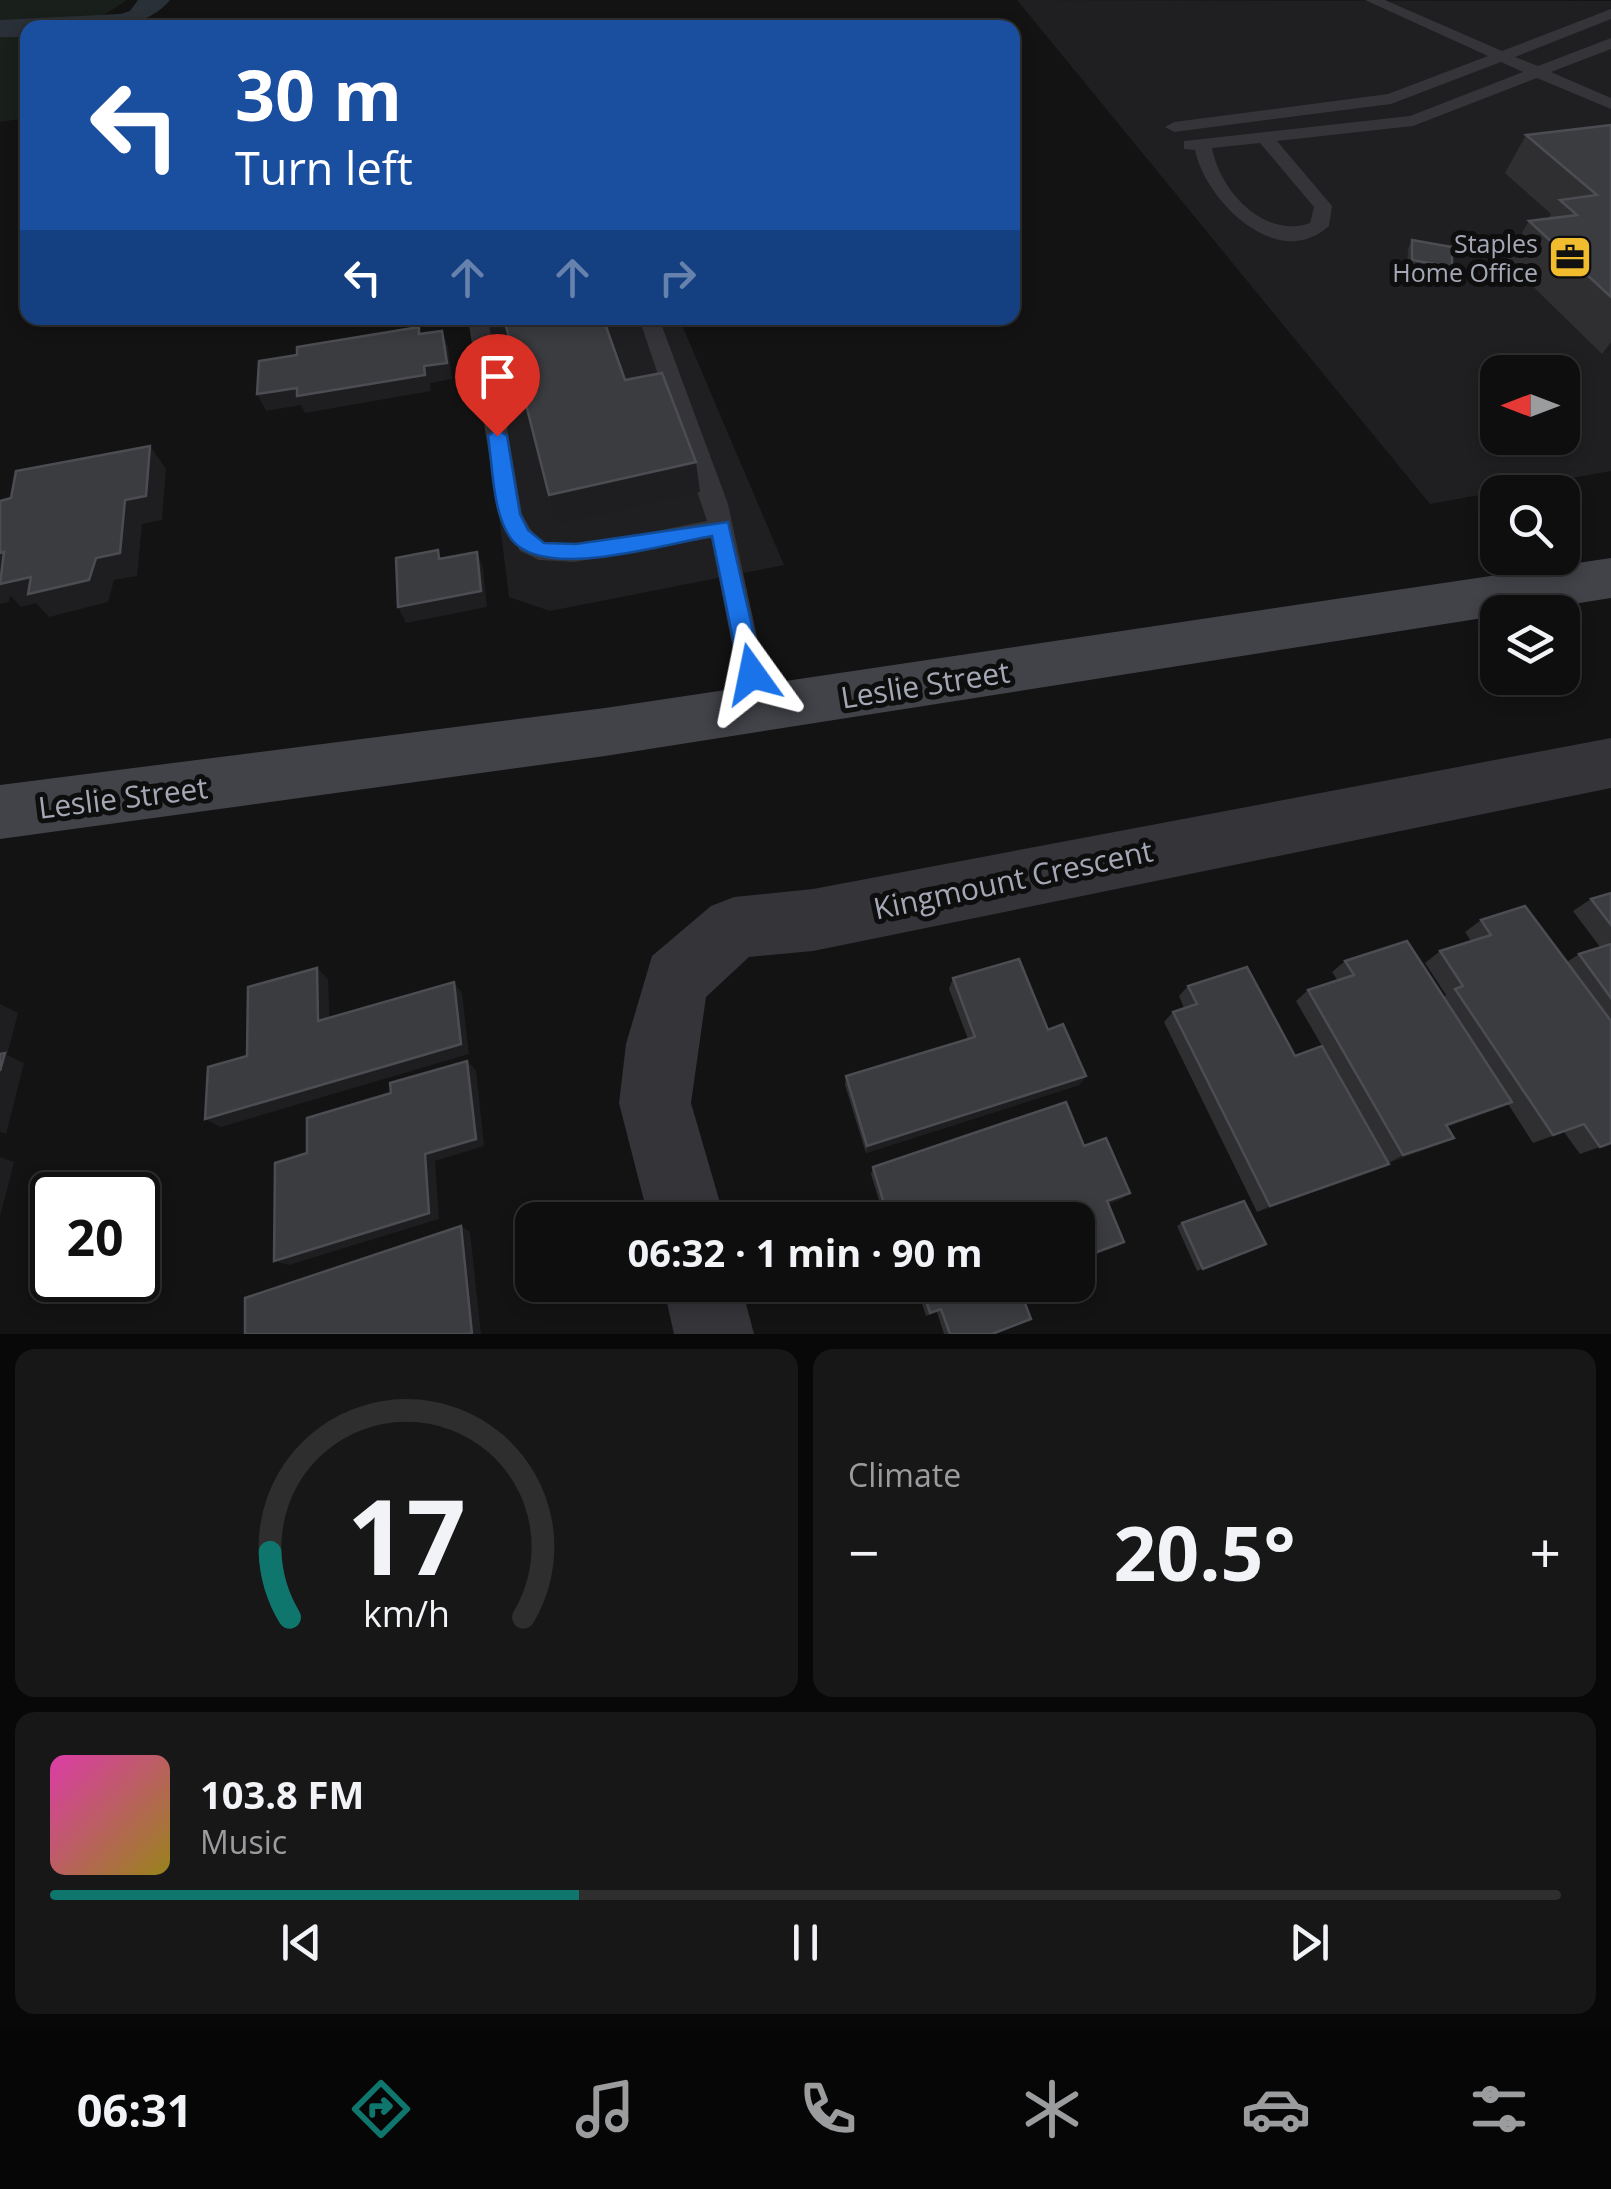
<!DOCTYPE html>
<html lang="en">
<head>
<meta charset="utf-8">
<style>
  body { margin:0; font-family:"Open Sans",sans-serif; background:#171718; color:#f1f3f6; height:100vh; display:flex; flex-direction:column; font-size:38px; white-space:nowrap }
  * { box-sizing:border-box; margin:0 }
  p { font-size:32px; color:#9b9c9e }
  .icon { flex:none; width:55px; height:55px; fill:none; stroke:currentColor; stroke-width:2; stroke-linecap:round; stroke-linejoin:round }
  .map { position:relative; height:1334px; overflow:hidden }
  .drawer { display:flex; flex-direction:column; gap:15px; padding:15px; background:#080808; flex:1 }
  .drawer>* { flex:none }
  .banner { position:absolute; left:20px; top:20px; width:1000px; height:305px; border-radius:20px; box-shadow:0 5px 15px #0003,0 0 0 2px #2e2e2f; background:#1a4fa0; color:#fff; overflow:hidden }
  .needle { width:65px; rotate:270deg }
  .controls { position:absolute; left:1480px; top:355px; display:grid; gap:20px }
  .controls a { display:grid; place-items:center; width:100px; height:100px; border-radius:20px; background:#0e0e0f; box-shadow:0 5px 15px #0003,0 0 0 2px #2e2e2f; font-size:50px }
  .speed { position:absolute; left:30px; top:1172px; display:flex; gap:20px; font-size:50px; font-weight:700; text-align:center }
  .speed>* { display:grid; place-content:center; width:130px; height:130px; border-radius:50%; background:#0e0e0f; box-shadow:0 5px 15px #0003,0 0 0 2px #2e2e2f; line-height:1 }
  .speed .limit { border:5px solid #111; border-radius:15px; background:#fff; color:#111 }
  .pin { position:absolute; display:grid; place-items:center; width:85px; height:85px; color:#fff; margin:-102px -42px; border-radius:50% 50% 50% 0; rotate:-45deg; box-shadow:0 0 10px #0007 }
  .pin .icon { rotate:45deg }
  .me { position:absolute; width:110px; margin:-55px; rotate:348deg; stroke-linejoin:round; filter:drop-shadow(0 0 8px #0008) }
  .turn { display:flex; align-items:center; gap:35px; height:210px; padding:0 50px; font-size:45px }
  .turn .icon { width:130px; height:130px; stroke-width:2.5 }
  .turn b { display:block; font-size:70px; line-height:85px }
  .lanes { display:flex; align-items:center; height:95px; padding:0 50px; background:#0003; justify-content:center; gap:50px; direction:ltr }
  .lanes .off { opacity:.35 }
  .big { font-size:75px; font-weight:700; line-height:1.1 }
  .drawer .tile { flex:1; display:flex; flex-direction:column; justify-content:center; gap:15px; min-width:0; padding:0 35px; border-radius:20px; background:#171718 }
  .drawer .dial { align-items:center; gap:0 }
  .dial svg { height:260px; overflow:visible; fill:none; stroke:#2e2e2f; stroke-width:7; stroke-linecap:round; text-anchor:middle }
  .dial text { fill:#f1f3f6; stroke:none }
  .song { display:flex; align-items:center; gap:30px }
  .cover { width:120px; height:120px; border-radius:15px; background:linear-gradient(135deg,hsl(320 70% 55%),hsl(50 70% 35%)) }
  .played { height:10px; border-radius:5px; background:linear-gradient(90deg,#0f766e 35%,#2e2e2f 35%) }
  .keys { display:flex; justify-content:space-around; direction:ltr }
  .heat { display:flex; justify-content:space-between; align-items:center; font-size:55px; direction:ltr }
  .drawer .tiles { flex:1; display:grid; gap:15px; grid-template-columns:1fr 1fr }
  .tile:last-child { grid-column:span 2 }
  .trip { position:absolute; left:515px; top:1202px; width:580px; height:100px; border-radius:20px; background:#0e0e0f; box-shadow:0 5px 15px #0003,0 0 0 2px #2e2e2f; font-weight:700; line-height:100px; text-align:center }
  .menu { display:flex; height:160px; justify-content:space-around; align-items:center; background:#060606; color:#9b9c9e }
  .menu .icon { width:70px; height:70px }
  .menu .active { color:#0f766e }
  .menu b { font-size:45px; color:#f1f3f6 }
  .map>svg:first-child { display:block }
  .built { fill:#1f1f21; fill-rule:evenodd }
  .green { fill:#191f1a }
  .water { fill:#293038 }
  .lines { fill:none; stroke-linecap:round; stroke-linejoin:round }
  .lane { fill:#343439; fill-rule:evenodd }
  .street { fill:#343439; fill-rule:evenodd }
  .secondary { fill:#424349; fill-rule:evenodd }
  .wall { fill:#2f2f32 }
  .shaded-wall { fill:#1e1e20 }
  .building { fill:#3b3c40; stroke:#4c4d52; stroke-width:2.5 }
  .route { fill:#1a73e8; stroke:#114b97; stroke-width:2.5 }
  .labels { text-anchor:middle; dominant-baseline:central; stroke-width:10; stroke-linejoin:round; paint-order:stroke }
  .far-poi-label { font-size:25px; fill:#a4a8b5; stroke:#0e0e0f; text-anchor:end }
  .street-label { font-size:30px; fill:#a4a8b5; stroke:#0e0e0f }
</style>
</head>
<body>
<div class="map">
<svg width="1611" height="1334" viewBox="0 0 1611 1334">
  <rect width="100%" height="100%" fill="#131314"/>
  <g class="built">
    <path d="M1017 0 1611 1V471L1430 504ZM1498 372H1562V438H1498Z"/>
    <polygon points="474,318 679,318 784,565 550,611 509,597"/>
  </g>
  <polygon class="green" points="0,0 127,0 85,27 28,28 27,118 0,122"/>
  <path class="water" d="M138 0H170C137 39 73 28 28 28L27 37H0V20L120 14 130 11Z"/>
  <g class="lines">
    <g class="lane">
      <path d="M1365 0H1385L1502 51 1611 9V19L1515 57 1538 66 1611 38V49L1551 72 1611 98V109L1537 78 1413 126 1277 141 1332 206 1329 226C1277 273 1205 200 1195 150L1184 149V141L1410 116 1523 72 1501 62 1391 104 1174 132 1165 127 1174 122 1388 94 1488 56ZM1260 143 1314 207 1310 223C1264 239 1220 191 1212 148Z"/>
      <path d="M468 318H488L522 514C527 523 532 534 541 540 563 554 677 526 707 521L639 318H659L728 504 773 710 769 718 759 722 749 718 745 710 711 538 575 562 539 560 520 551 498 514Z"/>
    </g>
    <g class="street">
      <polygon points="1611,738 1611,788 813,951 749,957 706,997 691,1103 725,1220 649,1220 619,1103 626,1044 652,956 711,906 734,897 813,889"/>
      <polygon points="663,1285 741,1285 754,1334 674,1334"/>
    </g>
    <polygon class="secondary" points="1611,558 1611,598 605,756 0,839 0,785 605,708"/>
  </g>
  <g class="wall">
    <polygon points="1611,125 1611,353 1602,354 1506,260 1529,221 1548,219 1551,214 1505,173 1526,135"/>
    <polygon points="1412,240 1452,267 1447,276 1407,268 1408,248"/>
    <polygon points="1611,893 1611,1143 1580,1154 1564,1132 1533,1143 1508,1104 1447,1127 1454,1138 1437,1145 1388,1163 1374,1171 1257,1212 1164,1022 1173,1012 1184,1008 1179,996 1188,986 1295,1056 1322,1046 1296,1001 1308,990 1338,981 1332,972 1345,961 1443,997 1446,995 1425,963 1440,951 1471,941 1465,932 1481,920 1567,962 1579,954 1600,947 1573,911 1591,899"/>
    <polygon points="953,978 1048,1030 1086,1076 1079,1085 866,1153 845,1085 846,1076 968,1039 949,989"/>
    <polygon points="1084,1146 1130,1193 1121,1199 1109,1204 1124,1242 1116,1247 1078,1220 885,1220 871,1174 873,1167"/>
    <polygon points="1182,1223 1266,1244 1197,1271 1177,1226"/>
    <polygon points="916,1285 1018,1285 994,1334 944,1334 937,1312 926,1316"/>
  </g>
  <g class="shaded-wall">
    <polygon points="442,331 448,347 452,379 430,383 431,391 305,413 301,405 266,411 257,394 424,366"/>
    <polygon points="1611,342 1611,353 1602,354"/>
    <polygon points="150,446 166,469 162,520 142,524 137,576 114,580 108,602 49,617 36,603 21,607 10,595 9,602 0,604 0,553 4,552 31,577 96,558 125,500"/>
    <polygon points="696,462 700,492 557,524 549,495"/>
    <polygon points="477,552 483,568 487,607 406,623 398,607"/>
    <polygon points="317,968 328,979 330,1031 318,1021"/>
    <polygon points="454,982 462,993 469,1054 221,1127 205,1119"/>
    <polygon points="0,1004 18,1013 7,1055 24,1063 6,1134 0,1132"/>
    <polygon points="467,1061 476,1070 484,1146 435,1161 439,1219 289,1265 274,1261"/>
    <polygon points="1086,1076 1079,1085 866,1153 867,1146"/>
    <polygon points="1512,1102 1494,1110 1430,1133 1446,1125"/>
    <polygon points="1454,1138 1437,1145 1388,1163 1403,1155"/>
    <polygon points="0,1157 14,1162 0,1217"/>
    <polygon points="1389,1164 1374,1171 1257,1212 1270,1206"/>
    <polygon points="1130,1193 1121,1199 1099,1207 1107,1201"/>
    <polygon points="461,1226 470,1232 481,1334 472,1334"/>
    <polygon points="1124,1242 1116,1247 1078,1261 1078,1259"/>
  </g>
  <g class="building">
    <polygon points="1611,125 1611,297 1529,221 1577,215 1560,200 1597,195 1526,135"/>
    <polygon points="1412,240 1452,247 1452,267 1412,260"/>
    <polygon points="504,318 603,318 625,380 662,373 696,462 549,495"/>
    <polygon points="419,327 419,334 442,331 447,363 424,366 425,375 297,396 297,388 257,394 259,361 297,355 297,347"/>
    <polygon points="150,446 146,496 125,500 120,553 96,558 89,580 28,594 31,577 0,584 4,552 0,553 0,501 11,498 16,471"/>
    <polygon points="438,550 439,559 477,552 481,591 398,607 396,558"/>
    <polygon points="1611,893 1611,925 1591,899"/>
    <polygon points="1525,906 1611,1021 1611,1143 1600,1147 1584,1124 1553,1135 1455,989 1463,986 1440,951 1491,935 1481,920"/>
    <polygon points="1407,941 1512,1102 1446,1125 1454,1138 1403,1155 1308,990 1354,975 1345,961"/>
    <polygon points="1611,944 1611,998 1579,954"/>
    <polygon points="1019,959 1048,1030 1063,1024 1086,1076 867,1146 846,1076 975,1037 953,978"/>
    <polygon points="1247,967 1295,1056 1322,1046 1389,1164 1270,1206 1173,1012 1197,1004 1188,986"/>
    <polygon points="317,968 318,1021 454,982 461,1044 205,1119 208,1067 247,1056 248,987"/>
    <polygon points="5,1053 0,1071 0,1054"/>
    <polygon points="467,1061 476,1139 425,1154 429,1213 274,1261 275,1163 307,1153 307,1118 391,1093 390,1083"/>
    <polygon points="1066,1102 1084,1146 1106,1138 1130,1193 1107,1201 1124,1242 1078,1259 1078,1220 889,1220 873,1167"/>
    <polygon points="1244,1201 1266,1244 1203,1269 1182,1223"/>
    <polygon points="461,1226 472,1334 245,1334 245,1298"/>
    <polygon points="921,1285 1018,1285 1031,1319 992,1334 950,1334 941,1309 930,1313"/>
  </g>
  <path class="route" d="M497 429 507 436 520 514 528 530 544 543 576 544 728 522 763 674 760 680 752 683 740 674 712 536C665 544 545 581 512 540 492 514 493 467 488 436Z"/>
  <defs>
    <g id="office-square" transform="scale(2.25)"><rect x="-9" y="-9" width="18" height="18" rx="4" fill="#f1bc2e" stroke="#0e0e0f"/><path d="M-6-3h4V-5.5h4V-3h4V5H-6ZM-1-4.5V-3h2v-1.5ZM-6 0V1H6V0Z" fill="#111"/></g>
  </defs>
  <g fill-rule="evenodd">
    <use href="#office-square" x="1570" y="257"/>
  </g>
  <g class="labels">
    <g class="far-poi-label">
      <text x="1538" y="243">Staples<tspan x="1538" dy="29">Home Office</tspan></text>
    </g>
    <g class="street-label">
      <text transform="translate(925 684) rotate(-9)">Leslie Street</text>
      <text transform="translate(123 797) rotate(-7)">Leslie Street</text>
      <text transform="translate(1013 879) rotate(-12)">Kingmount Crescent</text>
    </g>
  </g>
</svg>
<div class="controls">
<a><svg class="needle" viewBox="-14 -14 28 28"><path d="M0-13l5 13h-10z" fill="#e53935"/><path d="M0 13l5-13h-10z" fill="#9b9c9e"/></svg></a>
<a><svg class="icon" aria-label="search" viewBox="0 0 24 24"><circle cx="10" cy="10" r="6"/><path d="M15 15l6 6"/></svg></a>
<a><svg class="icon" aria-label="layers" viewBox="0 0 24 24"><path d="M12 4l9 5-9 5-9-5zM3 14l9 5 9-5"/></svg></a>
</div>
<div class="speed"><div class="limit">20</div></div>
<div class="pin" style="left:497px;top:436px;background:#d93025"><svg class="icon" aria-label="arrive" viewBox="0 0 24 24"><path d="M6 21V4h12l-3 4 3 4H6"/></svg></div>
<svg class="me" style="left:752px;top:674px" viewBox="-20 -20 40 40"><path d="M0-17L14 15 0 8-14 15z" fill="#1a73e8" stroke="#fff" stroke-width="4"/></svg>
<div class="trip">06:32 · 1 min · 90 m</div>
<div class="banner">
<div class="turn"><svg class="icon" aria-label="left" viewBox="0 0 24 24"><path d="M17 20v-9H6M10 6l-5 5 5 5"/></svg><div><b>30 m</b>Turn left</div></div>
<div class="lanes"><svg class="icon" aria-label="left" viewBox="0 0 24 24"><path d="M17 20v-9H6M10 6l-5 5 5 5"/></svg><svg class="icon off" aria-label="ahead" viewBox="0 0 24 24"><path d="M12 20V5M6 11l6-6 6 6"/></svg><svg class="icon off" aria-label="ahead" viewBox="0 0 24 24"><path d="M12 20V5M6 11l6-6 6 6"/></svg><svg class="icon off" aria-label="right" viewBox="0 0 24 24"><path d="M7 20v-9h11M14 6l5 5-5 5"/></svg></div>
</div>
</div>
<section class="drawer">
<div class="tiles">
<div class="tile dial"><svg viewBox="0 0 100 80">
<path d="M14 69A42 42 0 1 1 86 69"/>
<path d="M14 69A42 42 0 0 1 8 49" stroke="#0f766e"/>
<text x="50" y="56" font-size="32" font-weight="700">17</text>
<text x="50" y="72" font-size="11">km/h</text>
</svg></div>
<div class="tile"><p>Climate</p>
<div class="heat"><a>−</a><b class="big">20.5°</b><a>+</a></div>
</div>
<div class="tile">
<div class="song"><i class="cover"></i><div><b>103.8 FM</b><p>Music</p></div></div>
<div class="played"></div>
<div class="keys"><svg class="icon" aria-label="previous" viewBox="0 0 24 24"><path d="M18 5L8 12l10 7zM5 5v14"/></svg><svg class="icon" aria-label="pause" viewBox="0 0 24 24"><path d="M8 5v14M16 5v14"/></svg><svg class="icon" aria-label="next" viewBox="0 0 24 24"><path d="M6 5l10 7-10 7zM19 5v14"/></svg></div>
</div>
</div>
</section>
<nav class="menu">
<b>06:31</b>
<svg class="icon active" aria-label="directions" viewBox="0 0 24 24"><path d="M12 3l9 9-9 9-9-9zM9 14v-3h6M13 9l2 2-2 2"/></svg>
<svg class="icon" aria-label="music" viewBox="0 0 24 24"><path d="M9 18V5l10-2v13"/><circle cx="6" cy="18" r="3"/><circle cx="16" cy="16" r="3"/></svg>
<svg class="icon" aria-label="phone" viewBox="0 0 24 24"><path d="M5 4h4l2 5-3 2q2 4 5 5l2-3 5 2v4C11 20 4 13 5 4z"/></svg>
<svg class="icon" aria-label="climate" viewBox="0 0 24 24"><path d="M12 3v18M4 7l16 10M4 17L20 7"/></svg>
<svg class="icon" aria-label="car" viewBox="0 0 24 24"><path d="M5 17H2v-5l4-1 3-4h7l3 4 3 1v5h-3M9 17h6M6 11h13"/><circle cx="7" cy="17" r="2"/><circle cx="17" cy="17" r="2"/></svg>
<svg class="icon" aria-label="filters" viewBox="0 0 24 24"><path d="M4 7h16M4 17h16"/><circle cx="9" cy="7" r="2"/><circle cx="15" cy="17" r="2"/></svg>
</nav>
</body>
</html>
